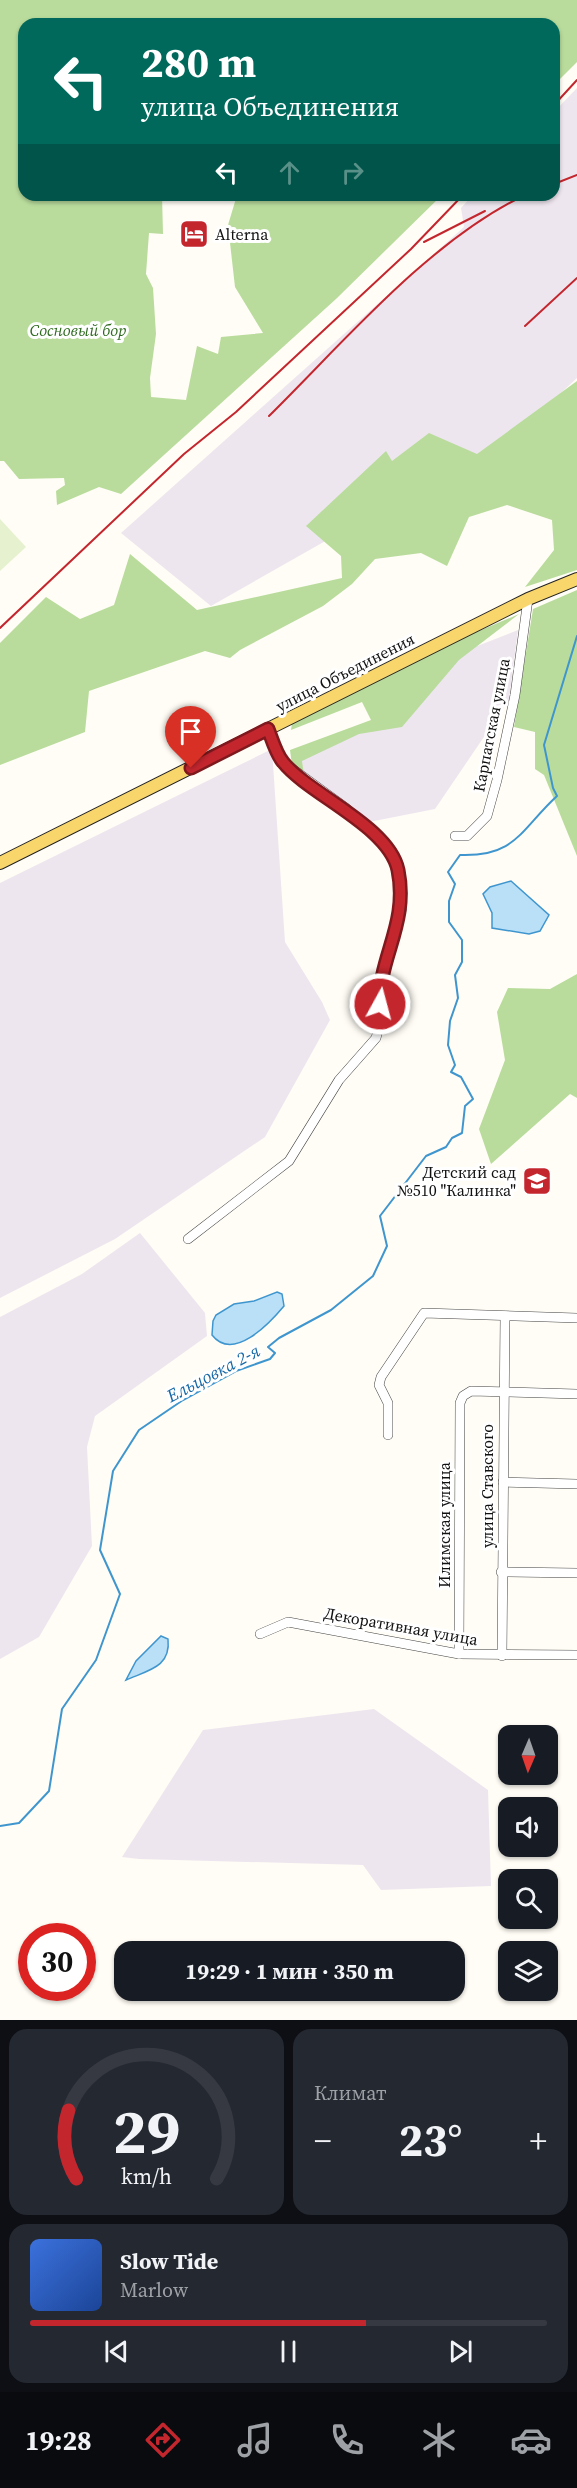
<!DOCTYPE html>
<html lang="ru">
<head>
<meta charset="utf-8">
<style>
  body { margin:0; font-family:"Source Serif 4",serif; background:#242831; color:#f1f3f6; height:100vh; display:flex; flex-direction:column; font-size:22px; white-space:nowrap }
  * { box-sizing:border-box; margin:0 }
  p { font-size:20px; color:#9ea1a6 }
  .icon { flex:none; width:33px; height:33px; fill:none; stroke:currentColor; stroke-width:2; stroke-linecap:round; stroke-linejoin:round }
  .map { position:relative; height:2020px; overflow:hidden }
  .sheet { display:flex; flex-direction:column; gap:9px; padding:9px; background:#0d0f14; flex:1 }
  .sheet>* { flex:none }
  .banner { position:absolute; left:18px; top:18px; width:542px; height:183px; border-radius:18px; box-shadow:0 2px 4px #0004; background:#00695c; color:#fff; overflow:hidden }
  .needle { width:39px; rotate:182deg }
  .controls { position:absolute; left:498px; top:1725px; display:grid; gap:12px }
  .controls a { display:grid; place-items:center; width:60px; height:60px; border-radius:12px; background:#171b24; box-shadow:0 2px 4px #0004; font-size:30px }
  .speed { position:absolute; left:18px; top:1923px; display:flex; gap:12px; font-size:30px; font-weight:700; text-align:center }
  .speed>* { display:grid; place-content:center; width:78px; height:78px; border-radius:50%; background:#171b24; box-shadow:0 2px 4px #0004; line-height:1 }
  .speed .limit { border:9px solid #d22; background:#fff; color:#111 }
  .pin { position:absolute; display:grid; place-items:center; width:51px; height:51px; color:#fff; margin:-62px -26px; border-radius:50% 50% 50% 0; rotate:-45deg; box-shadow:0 0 6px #0007 }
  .pin .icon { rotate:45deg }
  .me { position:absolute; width:66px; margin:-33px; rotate:7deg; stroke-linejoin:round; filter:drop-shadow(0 0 4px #0008) }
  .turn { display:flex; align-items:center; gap:21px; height:126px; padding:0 24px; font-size:27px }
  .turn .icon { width:78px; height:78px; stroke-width:2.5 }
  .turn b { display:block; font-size:42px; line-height:51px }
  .lanes { display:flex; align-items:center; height:57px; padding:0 24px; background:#0003; justify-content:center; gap:30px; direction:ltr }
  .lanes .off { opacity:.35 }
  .big { font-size:45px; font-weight:700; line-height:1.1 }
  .sheet .card { flex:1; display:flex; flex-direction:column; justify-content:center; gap:9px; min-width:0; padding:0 21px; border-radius:18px; background:#242831 }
  .sheet .dial { align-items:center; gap:0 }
  .dial svg { height:156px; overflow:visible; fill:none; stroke:#363941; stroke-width:7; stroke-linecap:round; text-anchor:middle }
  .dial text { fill:#f1f3f6; stroke:none }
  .song { display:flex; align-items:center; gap:18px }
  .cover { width:72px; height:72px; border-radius:9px; background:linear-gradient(135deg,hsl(220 70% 55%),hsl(220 70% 35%)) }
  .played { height:6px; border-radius:3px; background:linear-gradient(90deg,#c4262e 65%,#363941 65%) }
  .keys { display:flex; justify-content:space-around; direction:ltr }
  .heat { display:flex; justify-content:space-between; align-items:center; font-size:33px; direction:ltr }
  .sheet .tiles { flex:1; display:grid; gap:9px; grid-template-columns:1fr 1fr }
  .card:last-child { grid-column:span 2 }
  .trip { position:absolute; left:114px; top:1941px; width:351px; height:60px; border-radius:18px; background:#171b24; box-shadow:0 2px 4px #0004; font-weight:700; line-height:60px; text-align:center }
  .dock { display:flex; height:96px; justify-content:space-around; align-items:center; background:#090b0e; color:#9ea1a6 }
  .dock .icon { width:42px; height:42px }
  .dock .current { color:#c4262e }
  .dock b { font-size:27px; color:#f1f3f6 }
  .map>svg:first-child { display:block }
  .industrial { fill:#eee6ef }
  .forest { fill:#b9dc9c }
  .pitch { fill:#e6f2cf }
  .water { fill:#b9e0f7; stroke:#3f96cf; stroke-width:1.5 }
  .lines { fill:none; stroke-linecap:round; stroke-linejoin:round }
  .stream { stroke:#3f96cf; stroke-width:2 }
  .minor-casing { stroke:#444; stroke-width:10 }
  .major-casing { stroke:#222; stroke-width:14 }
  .minor { stroke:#fff; stroke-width:9 }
  .major { stroke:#f9d66b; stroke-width:12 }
  .rail { stroke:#c4262e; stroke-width:2 }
  .route-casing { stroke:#7f191e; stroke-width:15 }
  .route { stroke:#c4262e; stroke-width:10 }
  .labels { text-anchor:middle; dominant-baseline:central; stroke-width:6; stroke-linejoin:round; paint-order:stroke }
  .poi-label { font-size:16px; fill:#111; stroke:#fff; text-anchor:start }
  .park-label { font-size:16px; font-style:italic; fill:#2f6b1f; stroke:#fff }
  .street-label { font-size:16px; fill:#111; stroke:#fff }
  .water-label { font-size:18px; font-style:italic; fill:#1768a6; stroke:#fff }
</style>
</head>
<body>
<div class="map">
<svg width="577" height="2020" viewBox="0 0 577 2020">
  <rect width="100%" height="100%" fill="#fffdf5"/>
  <g class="industrial">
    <polygon points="577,88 577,378 521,430 211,606 121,533 464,227 461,208 473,195 554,195 554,112"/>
    <polygon points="518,630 509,700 435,809 369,822 300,768 298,757 349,733 399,726 462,652"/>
    <polygon points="272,749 285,942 322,1002 330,1020 265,1137 115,1239 0,1298 0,883"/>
    <polygon points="140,1233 205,1313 207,1336 95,1416 87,1447 92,1546 39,1637 0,1659 0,1317 82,1274"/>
    <polygon points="374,1709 488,1790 491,1886 381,1890 363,1865 139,1859 122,1857 203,1730"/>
  </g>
  <g class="forest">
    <polygon points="0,0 577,0 577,62 554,85 554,24 24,24 24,195 162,195 163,234 149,233 146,274 153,288 156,334 150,378 151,397 186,400 197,346 218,354 221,337 263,333 235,287 228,225 237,195 442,195 336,299 121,494 99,487 57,505 56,491 65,485 64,478 19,479 4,461 0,461"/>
    <polygon points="577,381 577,570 525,587 554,550 552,520 507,505 469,517 447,566 421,553 375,559 352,584 323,606 240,650 230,658 205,651 89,691 85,732 0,765 0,643 46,597 80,619 114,605 130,554 197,610 342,578 341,556 306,526 386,451 392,461 429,433 477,454"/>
    <polygon points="577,590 577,856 544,775 535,769 535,732 514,727 533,609"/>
    <polygon points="519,614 459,660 402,727 359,734 302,761 304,775 292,765 290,750 371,720 362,702 291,730 292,723 448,644"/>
    <polygon points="577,974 577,1098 570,1094 491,1164 479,1129 505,1060 497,1012 508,988 550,989"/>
  </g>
  <polygon class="pitch" points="0,519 26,547 0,571"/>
  <g class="water">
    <polygon points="511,881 549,915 540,931 529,934 492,928 492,913 483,894 490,887"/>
    <path d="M277 1292 282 1294 284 1306C269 1324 233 1362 212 1335L213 1321 216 1315 234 1304 254 1301Z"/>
    <path d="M161 1636 168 1639C171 1667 149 1670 126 1680L136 1661Z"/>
  </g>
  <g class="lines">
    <path class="stream" d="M0 1826 19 1823 49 1791 62 1709 96 1660 120 1594 100 1550 113 1471 139 1430 183 1400 236 1371 270 1359 275 1353 268 1347 279 1338 331 1310 373 1276 387 1246 380 1216 426 1156 446 1147 452 1138 462 1133 465 1106 473 1099 461 1077 451 1072 455 1065 448 1045 450 1021 458 998 455 975 462 962V940L449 922V901L455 884 448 872 460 855C516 857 521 829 557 796L553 788 544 745 577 636"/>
    <g class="minor-casing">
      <g id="minor">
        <polyline points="455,836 467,836 487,816 497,780 515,695 528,599"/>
        <polyline points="188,1239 289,1161 339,1080 376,1038 381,1019 379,990 402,908 398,868 384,845 346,808 283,762 268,729"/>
        <polyline points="388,1435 388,1403 379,1385 381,1377 424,1313 577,1318"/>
        <polyline points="503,1482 577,1484"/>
        <polyline points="501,1572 577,1573"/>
        <polyline points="260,1634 288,1622 459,1654 577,1655"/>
        <polyline points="459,1654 460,1403 463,1396 471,1391 577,1394"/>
        <polyline points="502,1656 505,1316"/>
      </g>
    </g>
    <g class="major-casing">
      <polyline id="major" points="0,863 528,599 577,579"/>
    </g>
    <use href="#minor" class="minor"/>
    <use href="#major" class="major"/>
    <g class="rail">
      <polyline points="554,105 577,80"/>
      <polyline points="554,184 577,175"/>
      <polyline points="424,242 485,211"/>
      <polyline points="525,326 577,278"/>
      <path d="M269 416C343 343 425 246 517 199"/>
      <polyline points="0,628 184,454 236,412 411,249 463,195"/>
    </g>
  </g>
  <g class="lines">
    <g class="route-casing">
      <path id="route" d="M191 768 268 729C272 739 276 754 283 762 308 794 389 826 398 870 409 924 378 958 380 1004"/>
    </g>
    <use href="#route" class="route"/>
  </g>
  <defs>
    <g id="hotel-square" transform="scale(1.5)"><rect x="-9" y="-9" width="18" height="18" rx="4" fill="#c4262e" stroke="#fff"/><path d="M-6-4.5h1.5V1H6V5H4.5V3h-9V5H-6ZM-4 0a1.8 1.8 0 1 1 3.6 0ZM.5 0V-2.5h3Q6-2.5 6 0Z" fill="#fff"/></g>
    <g id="school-square" transform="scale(1.5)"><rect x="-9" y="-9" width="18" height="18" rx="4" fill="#c4262e" stroke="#fff"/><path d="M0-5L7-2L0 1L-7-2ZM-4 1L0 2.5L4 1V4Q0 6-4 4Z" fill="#fff"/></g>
  </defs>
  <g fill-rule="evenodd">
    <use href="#hotel-square" x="194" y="234"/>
    <use href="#school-square" x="537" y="1181"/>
  </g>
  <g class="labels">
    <g class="poi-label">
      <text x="215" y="234">Alterna</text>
      <text x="516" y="1172" text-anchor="end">Детский сад<tspan x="516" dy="18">№510 "Калинка"</tspan></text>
    </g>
    <g class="park-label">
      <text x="78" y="330">Сосновый бор</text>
    </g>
    <g class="street-label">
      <text transform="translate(345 672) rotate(-27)">улица Объединения</text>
      <text transform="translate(491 725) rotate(-79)">Карпатская улица</text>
      <text transform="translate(487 1486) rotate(-90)">улица Ставского</text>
      <text transform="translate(444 1525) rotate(-90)">Илимская улица</text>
      <text transform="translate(401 1626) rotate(10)">Декоративная улица</text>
    </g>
    <g class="water-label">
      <text transform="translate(213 1373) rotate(-28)">Ельцовка 2-я</text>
    </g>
  </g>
</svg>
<div class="controls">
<a><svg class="needle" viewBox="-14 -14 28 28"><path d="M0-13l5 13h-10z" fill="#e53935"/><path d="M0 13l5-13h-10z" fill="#9ea1a6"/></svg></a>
<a><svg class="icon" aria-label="sound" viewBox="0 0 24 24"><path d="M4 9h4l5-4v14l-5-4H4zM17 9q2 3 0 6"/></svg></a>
<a><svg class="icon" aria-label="search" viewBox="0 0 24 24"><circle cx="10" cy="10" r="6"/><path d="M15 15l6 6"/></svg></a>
<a><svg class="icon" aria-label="layers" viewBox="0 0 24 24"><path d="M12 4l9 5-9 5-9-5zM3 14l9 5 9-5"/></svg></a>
</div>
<div class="speed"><div class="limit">30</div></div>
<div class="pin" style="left:191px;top:768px;background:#d93025"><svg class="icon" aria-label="arrive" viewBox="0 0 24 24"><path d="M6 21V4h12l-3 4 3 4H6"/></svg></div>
<svg class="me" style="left:380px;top:1004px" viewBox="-20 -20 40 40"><circle r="17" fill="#c4262e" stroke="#fff" stroke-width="3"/><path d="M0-11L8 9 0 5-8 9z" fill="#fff"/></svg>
<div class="trip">19:29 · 1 мин · 350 m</div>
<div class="banner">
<div class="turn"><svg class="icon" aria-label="left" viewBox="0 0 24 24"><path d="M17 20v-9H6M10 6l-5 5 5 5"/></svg><div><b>280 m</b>улица Объединения</div></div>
<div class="lanes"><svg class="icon" aria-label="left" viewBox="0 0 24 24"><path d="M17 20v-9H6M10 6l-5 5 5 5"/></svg><svg class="icon off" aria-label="ahead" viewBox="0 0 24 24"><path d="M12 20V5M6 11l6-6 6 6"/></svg><svg class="icon off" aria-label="right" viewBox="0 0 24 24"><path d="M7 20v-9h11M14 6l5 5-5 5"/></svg></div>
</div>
</div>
<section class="sheet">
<div class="tiles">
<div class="card dial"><svg viewBox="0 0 100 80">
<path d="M14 69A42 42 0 1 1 86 69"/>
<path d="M14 69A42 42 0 0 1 10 34" stroke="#c4262e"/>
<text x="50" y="56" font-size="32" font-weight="700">29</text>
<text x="50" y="72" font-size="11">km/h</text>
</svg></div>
<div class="card"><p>Климат</p>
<div class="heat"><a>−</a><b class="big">23°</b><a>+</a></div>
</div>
<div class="card">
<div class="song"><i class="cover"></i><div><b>Slow Tide</b><p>Marlow</p></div></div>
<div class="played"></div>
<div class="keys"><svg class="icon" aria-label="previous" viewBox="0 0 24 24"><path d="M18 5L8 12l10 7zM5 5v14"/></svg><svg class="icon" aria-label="pause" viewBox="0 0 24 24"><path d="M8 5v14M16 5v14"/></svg><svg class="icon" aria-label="next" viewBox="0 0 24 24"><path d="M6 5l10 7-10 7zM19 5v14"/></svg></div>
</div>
</div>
</section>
<nav class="dock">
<b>19:28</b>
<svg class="icon current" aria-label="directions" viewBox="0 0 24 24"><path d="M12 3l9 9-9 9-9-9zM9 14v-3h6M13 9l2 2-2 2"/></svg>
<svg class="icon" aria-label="music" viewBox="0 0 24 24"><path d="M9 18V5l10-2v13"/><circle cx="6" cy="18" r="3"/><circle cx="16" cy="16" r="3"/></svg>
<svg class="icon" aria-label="phone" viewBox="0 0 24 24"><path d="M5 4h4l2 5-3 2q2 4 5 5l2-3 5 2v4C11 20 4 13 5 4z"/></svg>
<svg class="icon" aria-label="climate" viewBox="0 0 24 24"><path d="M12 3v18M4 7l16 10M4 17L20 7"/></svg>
<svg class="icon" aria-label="car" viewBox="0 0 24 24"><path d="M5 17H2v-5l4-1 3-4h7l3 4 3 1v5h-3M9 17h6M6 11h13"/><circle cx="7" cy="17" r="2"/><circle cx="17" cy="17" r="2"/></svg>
</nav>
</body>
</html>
